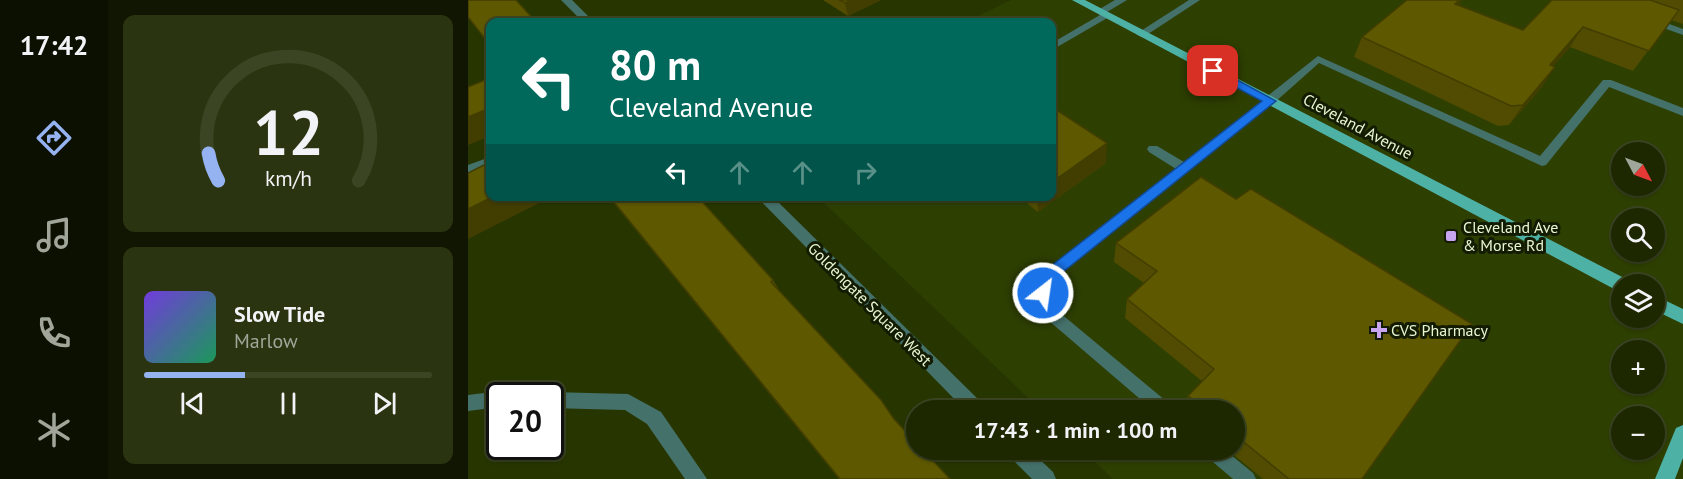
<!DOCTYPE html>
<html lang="en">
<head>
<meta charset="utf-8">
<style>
  body { margin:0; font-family:"PT Sans",sans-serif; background:#2a3410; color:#f1f3f6; height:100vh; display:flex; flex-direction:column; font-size:22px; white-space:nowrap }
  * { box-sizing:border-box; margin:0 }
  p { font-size:20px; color:#a0a699 }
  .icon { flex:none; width:33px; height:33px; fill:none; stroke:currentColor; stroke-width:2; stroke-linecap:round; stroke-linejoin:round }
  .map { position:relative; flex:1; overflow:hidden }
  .drawer { display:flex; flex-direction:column; gap:15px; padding:15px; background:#101601; width:360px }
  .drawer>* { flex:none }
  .guide { position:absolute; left:18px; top:18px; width:570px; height:183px; border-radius:12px; box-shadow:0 2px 4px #0004,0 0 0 2px #3b4423; background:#00695c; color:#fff; overflow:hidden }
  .needle { width:39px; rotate:131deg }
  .buttons { position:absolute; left:1143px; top:142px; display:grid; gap:12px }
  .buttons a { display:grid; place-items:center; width:54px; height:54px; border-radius:50%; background:#1d2801; box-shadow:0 2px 4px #0004,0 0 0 2px #3b4423; font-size:30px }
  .speed { position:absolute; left:18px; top:382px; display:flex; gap:12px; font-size:30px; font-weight:700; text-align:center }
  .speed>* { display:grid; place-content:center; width:78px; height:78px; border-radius:50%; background:#1d2801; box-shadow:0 2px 4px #0004,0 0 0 2px #3b4423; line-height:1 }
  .speed .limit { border:3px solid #111; border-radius:9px; background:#fff; color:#111 }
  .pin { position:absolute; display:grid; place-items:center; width:51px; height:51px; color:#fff; margin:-26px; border-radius:12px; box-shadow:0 3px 9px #0006 }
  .me { position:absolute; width:66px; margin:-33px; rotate:30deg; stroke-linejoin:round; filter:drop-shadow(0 0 4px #0008) }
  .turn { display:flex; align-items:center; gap:21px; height:126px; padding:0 24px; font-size:27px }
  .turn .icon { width:78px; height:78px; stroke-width:2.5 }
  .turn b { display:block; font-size:42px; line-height:51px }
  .lanes { display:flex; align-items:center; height:57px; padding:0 24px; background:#0003; justify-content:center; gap:30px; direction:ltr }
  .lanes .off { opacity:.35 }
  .drawer .card { flex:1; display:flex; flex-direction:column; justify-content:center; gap:9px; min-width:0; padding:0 21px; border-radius:12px; background:#2a3410 }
  .drawer .dial { align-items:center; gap:0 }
  .dial svg { height:156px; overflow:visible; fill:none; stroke:#3b4423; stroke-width:7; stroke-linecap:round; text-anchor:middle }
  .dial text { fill:#f1f3f6; stroke:none }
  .song { display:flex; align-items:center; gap:18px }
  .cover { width:72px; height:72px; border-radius:9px; background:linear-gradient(135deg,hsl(260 70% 55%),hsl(150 70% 35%)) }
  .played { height:6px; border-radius:3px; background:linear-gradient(90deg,#95b2f1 35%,#3b4423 35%) }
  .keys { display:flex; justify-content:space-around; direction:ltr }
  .trip { position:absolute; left:438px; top:400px; width:339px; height:60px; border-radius:30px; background:#1d2801; box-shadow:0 2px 4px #0004,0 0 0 2px #3b4423; font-weight:700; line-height:60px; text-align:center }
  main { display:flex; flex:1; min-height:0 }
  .menu { display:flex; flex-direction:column; width:108px; justify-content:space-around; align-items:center; background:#0c1000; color:#a0a699 }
  .menu .icon { width:42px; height:42px }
  .menu .selected { color:#95b2f1 }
  .menu b { font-size:27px; color:#f1f3f6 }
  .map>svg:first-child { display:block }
  .built { fill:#2e3f02; fill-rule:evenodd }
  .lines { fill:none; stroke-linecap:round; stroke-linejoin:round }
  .lane { fill:#45716b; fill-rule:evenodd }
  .street { fill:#45716b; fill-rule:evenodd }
  .primary { fill:#4eb1a6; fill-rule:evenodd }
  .wall { fill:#514c01 }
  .shaded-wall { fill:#423e01 }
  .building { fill:#5e5801; stroke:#423e01; stroke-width:1.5 }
  .route { fill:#1a73e8; stroke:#114b97; stroke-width:1.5 }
  .poi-dot { fill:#c8a6ef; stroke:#131c02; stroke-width:2 }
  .labels { text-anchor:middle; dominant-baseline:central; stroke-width:6; stroke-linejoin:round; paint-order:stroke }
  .street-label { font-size:16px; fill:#e8f6d3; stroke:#131c02 }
  .poi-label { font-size:16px; fill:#e8f6d3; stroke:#131c02; text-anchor:start }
</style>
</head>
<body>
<main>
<nav class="menu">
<b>17:42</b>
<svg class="icon selected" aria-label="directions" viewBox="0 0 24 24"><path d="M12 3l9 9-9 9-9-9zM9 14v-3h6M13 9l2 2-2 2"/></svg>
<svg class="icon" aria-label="music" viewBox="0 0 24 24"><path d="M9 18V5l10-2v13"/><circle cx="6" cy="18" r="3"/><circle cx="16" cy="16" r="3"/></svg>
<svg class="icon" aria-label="phone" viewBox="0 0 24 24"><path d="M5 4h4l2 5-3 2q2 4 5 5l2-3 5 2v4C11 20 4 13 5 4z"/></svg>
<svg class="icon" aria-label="climate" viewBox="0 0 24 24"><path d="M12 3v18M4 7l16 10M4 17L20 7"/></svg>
</nav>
<section class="drawer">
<div class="card dial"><svg viewBox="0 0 100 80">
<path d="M14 69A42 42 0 1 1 86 69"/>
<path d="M14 69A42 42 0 0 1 9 55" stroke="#95b2f1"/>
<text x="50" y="56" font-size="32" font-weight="700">12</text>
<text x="50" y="72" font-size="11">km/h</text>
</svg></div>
<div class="card">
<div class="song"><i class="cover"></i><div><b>Slow Tide</b><p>Marlow</p></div></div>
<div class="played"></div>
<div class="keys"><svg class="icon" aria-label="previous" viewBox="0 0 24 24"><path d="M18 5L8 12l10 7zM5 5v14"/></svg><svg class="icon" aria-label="pause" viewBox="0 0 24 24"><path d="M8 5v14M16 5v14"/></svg><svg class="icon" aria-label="next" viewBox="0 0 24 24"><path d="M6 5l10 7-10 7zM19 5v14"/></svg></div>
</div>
</section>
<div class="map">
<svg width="1215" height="479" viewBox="0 0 1215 479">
  <rect width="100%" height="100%" fill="#273601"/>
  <path class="built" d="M543 0H1215V479H645L615 450H766V411H574L350 197 584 196V22H498ZM1154 153H1186V186H1154ZM1154 219H1186V252H1154ZM1154 285H1186V318H1154ZM1154 351H1186V384H1154ZM1154 417H1186V450H1154Z"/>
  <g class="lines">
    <g class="lane">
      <polygon points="647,0 659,0 639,12 643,15 641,17 584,50 584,43 632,15 628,12 630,10"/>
      <polygon points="721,0 732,0 677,36 673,37 668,34"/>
      <polygon points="1182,17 1215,29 1215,35 1179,22 1179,18"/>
      <path d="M850 56 1072 156 1135 80H1143L1215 108V116L1141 87 1078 165 1074 166 851 63 806 103 585 280 582 293 585 307 704 406 706 411H686L573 314C566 301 568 287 574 273L708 169 681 152 679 149 681 146H689L716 162Z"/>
      <polygon points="22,157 22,166 0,174 0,165"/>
      <polygon points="735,450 757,450 785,473 788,479 765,479 738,456"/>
    </g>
    <g class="street">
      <polygon points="93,0 104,0 126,22 115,22"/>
      <polygon points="288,196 304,196 516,405 519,411 498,411"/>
      <polygon points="32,391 40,396 32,396 32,407 0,411 0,395"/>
      <polygon points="82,392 160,394 193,412 239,479 217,479 179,424 157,410 82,408 82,396 75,396"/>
      <polygon points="539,450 562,450 585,472 588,479 564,479 542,457"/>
    </g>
    <g class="primary">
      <polygon points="604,0 617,0 1160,280 1162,285 1154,285 1154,291 1148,290"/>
      <polygon points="1186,295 1215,309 1215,324 1186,310"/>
      <polygon points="1215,425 1215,458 1207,479 1187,479 1208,428"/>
    </g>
  </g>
  <g class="wall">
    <polygon points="355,0 413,0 380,16"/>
    <polygon points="939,0 993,0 991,5 1055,30 1084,0 1215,0 1215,24 1203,20 1165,71 1102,47 1085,66 1074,87 1041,125 1030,126 886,57 894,37"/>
    <polygon points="638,163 570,212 550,196 584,196"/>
    <polygon points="733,177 894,479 795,479 760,450 766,450 766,411 716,411 720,396 735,382 657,318 659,299 676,283 646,262 648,243"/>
    <polygon points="140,196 229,196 305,280 311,290 426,419 482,479 371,479"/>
  </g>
  <g class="shaded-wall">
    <polygon points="383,0 413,0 380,16 377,3"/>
    <polygon points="991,0 993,0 986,15 987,4"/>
    <polygon points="1115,27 1102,47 1069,85 1082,65"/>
    <polygon points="1087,67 1074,87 1041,125 1055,105"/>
    <polygon points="22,108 22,136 0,145 0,117"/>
    <polygon points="639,143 638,163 570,212 569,196 584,196 584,182"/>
    <polygon points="26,196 85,196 0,239 0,209"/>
  </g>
  <g class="building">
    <polygon points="0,0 48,0 68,22 22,22 22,45 0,17"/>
    <polygon points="371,0 383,0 377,3"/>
    <polygon points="939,0 991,0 987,4 1055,30 1084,0 1182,0 1211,10 1181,51 1115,27 1082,65 1087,67 1055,105 1043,106 894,37"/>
    <polygon points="22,78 22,108 0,117 0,87"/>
    <polygon points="584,107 639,143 584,182"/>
    <polygon points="22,162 22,196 26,196 0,209 0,173"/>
    <polygon points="733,177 768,199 783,189 1004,324 894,479 821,479 766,434 766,411 739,411 720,396 746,369 659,299 689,271 648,243"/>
    <polygon points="141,196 229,196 305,280 303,282 413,400 426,419 448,443 448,450 455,450 482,479 372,479"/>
  </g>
  <polygon class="route" points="741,69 749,69 808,101 585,280 580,297 570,297 568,293 574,273 794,101 741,73"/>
  <g class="poi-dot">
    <rect x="977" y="230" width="12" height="12" rx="3"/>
    <path d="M908 321h6v6h6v6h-6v6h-6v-6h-6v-6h6z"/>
  </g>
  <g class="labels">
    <g class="street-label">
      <text transform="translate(890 126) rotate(28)">Cleveland Avenue</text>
      <text transform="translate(402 304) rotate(45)">Goldengate Square West</text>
    </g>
    <g class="poi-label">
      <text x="995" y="227">Cleveland Ave<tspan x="995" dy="18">&amp; Morse Rd</tspan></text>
      <text x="923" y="330">CVS Pharmacy</text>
    </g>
  </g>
</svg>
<div class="buttons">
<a><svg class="needle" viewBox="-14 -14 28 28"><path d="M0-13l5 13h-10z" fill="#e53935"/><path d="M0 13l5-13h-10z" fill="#a0a699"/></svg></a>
<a><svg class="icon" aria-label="search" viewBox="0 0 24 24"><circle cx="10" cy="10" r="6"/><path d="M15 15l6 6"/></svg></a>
<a><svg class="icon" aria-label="layers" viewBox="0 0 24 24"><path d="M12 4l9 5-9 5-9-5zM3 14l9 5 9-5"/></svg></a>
<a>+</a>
<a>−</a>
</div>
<div class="speed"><div class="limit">20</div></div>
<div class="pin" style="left:745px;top:71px;background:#d93025"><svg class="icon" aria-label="arrive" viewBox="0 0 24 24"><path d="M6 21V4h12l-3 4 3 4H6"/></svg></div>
<svg class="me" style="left:575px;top:293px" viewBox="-20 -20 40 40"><circle r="17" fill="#1a73e8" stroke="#fff" stroke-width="3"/><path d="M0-11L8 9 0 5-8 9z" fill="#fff"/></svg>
<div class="trip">17:43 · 1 min · 100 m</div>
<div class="guide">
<div class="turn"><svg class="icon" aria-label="left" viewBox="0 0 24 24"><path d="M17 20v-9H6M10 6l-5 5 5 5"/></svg><div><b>80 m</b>Cleveland Avenue</div></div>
<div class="lanes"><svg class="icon" aria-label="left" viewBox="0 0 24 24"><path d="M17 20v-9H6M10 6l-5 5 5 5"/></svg><svg class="icon off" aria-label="ahead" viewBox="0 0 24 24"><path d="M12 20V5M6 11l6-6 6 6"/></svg><svg class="icon off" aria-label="ahead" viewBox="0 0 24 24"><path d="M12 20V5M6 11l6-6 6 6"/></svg><svg class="icon off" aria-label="right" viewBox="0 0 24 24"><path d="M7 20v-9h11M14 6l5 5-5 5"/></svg></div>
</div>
</div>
</main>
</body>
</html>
